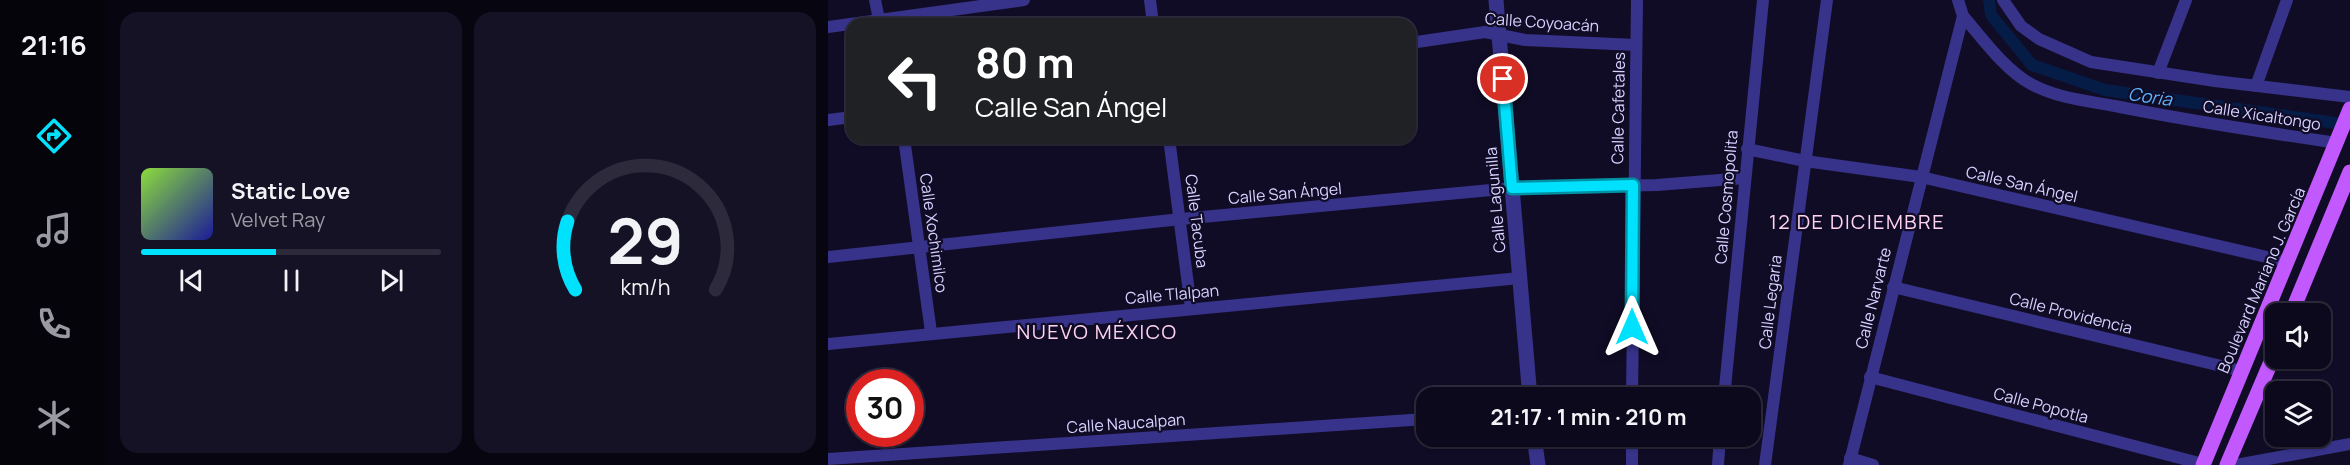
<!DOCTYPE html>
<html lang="en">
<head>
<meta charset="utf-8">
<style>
  body { margin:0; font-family:Manrope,sans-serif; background:#161225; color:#f1f3f6; height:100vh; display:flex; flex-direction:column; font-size:22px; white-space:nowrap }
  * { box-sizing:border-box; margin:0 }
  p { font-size:20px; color:#9a9aa3 }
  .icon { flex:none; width:33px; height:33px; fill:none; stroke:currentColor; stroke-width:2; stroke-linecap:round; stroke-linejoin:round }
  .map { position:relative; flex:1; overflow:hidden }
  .sheet { display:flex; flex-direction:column; gap:12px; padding:12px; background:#07050f; width:720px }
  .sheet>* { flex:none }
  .hud { position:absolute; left:18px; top:18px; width:570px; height:126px; border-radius:18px; box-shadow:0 2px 4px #0004,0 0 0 2px #2d2a3b; background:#202124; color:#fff; overflow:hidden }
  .tools { position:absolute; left:1437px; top:303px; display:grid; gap:12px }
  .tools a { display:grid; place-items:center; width:66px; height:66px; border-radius:12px; background:#0d091c; box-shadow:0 2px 4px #0004,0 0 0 2px #2d2a3b; font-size:30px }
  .speed { position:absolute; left:18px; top:369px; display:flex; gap:12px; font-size:30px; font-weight:700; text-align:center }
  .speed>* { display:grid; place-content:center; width:78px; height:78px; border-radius:50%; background:#0d091c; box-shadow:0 2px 4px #0004,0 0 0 2px #2d2a3b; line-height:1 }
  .speed .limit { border:9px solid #d22; background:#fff; color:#111 }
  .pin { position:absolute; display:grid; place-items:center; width:51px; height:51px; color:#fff; margin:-26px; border:3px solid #fff; border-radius:50%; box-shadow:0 2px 6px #0007 }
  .me { position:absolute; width:66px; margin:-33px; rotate:0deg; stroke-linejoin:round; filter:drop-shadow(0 0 4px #0008) }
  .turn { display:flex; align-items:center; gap:21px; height:126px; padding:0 30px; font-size:27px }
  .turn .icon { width:78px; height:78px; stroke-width:2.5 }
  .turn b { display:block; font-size:42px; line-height:51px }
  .sheet .widget { flex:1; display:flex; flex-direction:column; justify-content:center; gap:9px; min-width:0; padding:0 21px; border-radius:18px; background:#161225 }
  .sheet .dial { align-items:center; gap:0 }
  .dial svg { height:156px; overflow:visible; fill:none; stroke:#2d2a3b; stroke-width:7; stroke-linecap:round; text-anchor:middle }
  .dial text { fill:#f1f3f6; stroke:none }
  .song { display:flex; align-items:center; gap:18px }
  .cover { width:72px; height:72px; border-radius:9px; background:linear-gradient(135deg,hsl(90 70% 55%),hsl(240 70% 35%)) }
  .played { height:6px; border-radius:3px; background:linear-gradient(90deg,#00e1fd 45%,#2d2a3b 45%) }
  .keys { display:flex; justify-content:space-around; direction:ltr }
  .sheet .tiles { flex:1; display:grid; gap:12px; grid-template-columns:repeat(2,1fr) }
  .trip { position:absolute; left:588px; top:387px; width:345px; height:60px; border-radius:18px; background:#0d091c; box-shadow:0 2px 4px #0004,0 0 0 2px #2d2a3b; font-weight:700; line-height:60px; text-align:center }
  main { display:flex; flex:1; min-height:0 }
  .tab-bar { display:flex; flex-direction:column; width:108px; justify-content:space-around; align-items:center; background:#05040b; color:#9a9aa3 }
  .tab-bar .icon { width:42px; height:42px }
  .tab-bar .active { color:#00e1fd }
  .tab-bar b { font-size:27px; color:#f1f3f6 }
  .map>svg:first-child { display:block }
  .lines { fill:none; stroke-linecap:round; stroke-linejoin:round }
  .canal { stroke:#051c47; stroke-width:12 }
  .minor { stroke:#37338a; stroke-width:12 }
  .tertiary { stroke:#37338a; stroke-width:15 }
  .primary { stroke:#c259ff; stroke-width:15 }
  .route-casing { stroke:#0092a4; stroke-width:15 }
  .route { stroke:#00e1fd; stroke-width:10 }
  .labels { text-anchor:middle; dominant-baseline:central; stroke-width:4.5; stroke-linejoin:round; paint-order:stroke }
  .street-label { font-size:16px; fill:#d7d2ff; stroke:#110c26 }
  .water-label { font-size:18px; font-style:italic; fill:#60b4ff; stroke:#110c26 }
  .quarter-label { font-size:20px; letter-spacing:1.5px; fill:#ffd4ef; stroke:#110c26 }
</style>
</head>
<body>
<main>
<nav class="tab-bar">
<b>21:16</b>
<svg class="icon active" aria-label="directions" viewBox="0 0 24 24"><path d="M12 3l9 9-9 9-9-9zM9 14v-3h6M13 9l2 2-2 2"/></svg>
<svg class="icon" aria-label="music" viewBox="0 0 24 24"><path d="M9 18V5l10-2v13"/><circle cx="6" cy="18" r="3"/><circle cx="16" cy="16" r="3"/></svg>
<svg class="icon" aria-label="phone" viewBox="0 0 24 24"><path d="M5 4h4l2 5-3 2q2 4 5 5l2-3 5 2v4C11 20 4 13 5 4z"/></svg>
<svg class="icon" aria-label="climate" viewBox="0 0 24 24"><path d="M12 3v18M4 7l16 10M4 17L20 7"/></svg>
</nav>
<section class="sheet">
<div class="tiles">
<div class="widget">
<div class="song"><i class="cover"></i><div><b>Static Love</b><p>Velvet Ray</p></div></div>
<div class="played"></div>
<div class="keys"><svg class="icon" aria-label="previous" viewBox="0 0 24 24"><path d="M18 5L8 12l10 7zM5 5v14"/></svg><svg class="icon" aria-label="pause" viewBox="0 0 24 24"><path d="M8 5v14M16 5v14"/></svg><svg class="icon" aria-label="next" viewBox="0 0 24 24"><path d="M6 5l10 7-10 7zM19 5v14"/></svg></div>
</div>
<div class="widget dial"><svg viewBox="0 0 100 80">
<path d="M14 69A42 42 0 1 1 86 69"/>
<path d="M14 69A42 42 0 0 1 10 34" stroke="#00e1fd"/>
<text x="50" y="56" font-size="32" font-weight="700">29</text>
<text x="50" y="72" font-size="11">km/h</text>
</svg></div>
</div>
</section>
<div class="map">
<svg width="1522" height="465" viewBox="0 0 1522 465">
  <rect width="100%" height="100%" fill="#110c26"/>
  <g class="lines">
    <polyline class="canal" points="1161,0 1163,15 1204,65 1277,90 1522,125"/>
    <g class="minor">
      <polyline points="47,0 52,24"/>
      <polyline points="322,0 325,24"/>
      <polyline points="1175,0 1193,26 1211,39 1263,62 1387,81 1522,97"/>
      <path d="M1135 16C1155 39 1177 70 1203 84 1228 98 1260 101 1287 106 1361 121 1435 132 1509 143"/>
      <polyline points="0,27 196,0"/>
      <polyline points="582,43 657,32 697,40 808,45"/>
      <polyline points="1330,73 1358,0"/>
      <polyline points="1428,86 1459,0"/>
      <polyline points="0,120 24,117"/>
      <polyline points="76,138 103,332"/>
      <polyline points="341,138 363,308"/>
      <polyline points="919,149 977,161 1093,177 1460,262"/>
      <polyline points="0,257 353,219 684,188 829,185 917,178"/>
      <polyline points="1065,287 1414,371"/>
      <polyline points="0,344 692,278"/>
      <polyline points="1042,377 1375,464"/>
      <polyline points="804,398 809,0"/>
      <polyline points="896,398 935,0"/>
      <polyline points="1022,458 1045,465"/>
      <polyline points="0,459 598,419"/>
      <polyline points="804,465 804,436"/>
      <polyline points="890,465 892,436"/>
      <polyline points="937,465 999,0"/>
      <polyline points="1021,465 1135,16 1130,0"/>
      <polyline points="1408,465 1522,444"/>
    </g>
    <g class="tertiary">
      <polyline points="668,0 702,398"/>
      <polyline points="706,436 710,465"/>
    </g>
    <g class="primary">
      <polyline points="1463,314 1522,172"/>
      <polyline points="1375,465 1522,109"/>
      <polyline points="1399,465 1448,350"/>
    </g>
  </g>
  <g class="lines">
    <g class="route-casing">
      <polyline id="route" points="675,79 684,188 805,185 804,327"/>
    </g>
    <use href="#route" class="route"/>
  </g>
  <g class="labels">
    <g class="street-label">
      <text transform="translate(714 22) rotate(4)">Calle Coyoacán</text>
      <text transform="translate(790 108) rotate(-89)">Calle Cafetales</text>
      <text transform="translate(1434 115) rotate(9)">Calle Xicaltongo</text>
      <text transform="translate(1194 184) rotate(13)">Calle San Ángel</text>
      <text transform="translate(457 193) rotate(-5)">Calle San Ángel</text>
      <text transform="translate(898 197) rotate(-85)">Calle Cosmopolita</text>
      <text transform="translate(667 200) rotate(-95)">Calle Lagunilla</text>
      <text transform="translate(369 221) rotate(83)">Calle Tacuba</text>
      <text transform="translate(106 233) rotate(82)">Calle Xochimilco</text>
      <text transform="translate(1433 280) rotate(-67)">Boulevard Mariano J. García</text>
      <text transform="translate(344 294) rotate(-5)">Calle Tlalpan</text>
      <text transform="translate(1045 298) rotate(-76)">Calle Narvarte</text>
      <text transform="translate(942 302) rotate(-83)">Calle Legaria</text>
      <text transform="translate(1243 313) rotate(14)">Calle Providencia</text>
      <text transform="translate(1213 405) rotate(15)">Calle Popotla</text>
      <text transform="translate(298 423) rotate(-4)">Calle Naucalpan</text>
    </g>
    <g class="water-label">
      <text transform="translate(1322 96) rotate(8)">Coria</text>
    </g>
    <g class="quarter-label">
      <text x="1029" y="221">12 DE DICIEMBRE</text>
      <text x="269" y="331">NUEVO MÉXICO</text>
    </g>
  </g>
</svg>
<div class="tools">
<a><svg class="icon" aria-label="sound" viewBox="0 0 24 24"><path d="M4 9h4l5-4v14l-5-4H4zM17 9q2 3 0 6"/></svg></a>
<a><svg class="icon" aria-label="layers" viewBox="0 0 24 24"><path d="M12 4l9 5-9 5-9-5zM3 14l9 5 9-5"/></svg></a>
</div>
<div class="speed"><div class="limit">30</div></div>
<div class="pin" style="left:675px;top:79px;background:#d93025"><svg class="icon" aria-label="arrive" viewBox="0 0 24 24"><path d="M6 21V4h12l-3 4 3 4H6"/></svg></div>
<svg class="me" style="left:804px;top:327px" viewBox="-20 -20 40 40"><path d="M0-17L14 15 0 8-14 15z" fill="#00e1fd" stroke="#fff" stroke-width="4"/></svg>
<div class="trip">21:17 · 1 min · 210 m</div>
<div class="hud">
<div class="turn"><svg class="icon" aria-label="left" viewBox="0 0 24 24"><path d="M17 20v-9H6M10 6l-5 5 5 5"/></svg><div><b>80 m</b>Calle San Ángel</div></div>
</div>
</div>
</main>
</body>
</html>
